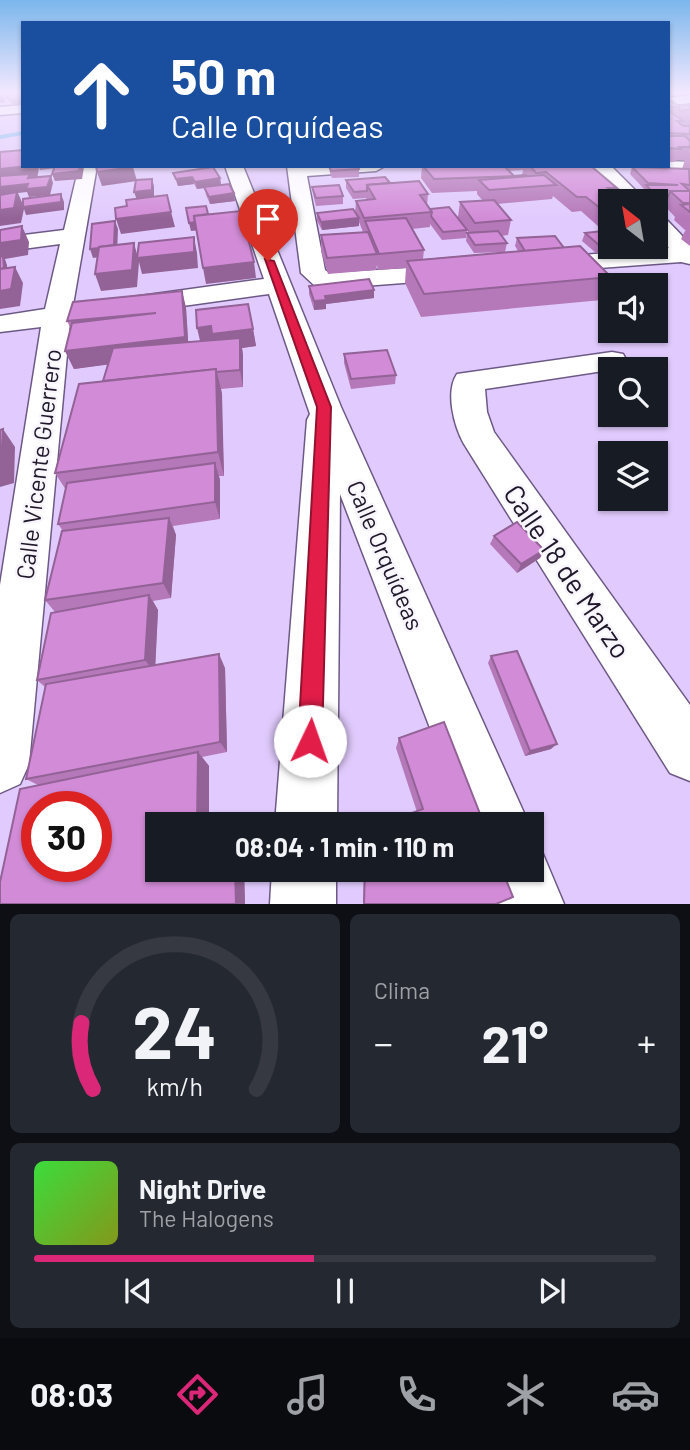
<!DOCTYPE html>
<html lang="es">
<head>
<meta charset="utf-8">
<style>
  body { margin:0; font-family:Barlow,sans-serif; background:#242831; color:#f1f3f6; height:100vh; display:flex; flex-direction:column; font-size:26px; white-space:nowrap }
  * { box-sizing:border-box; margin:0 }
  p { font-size:23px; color:#9ea1a6 }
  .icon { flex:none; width:38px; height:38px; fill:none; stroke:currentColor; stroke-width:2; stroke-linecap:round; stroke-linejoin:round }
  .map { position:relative; height:904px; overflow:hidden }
  .details { display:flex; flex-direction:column; gap:10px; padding:10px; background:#0d0f14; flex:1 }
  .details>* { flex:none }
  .guide { position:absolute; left:21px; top:21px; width:649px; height:147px; border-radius:0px; box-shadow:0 2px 5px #0004; background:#1a4fa0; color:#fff; overflow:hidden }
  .needle { width:46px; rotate:329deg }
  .buttons { position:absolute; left:598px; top:189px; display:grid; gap:14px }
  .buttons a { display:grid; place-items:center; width:70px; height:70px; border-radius:0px; background:#171b24; box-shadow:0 2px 5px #0004; font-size:35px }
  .speed { position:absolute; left:21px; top:791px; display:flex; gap:14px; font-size:35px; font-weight:700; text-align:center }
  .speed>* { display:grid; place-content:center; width:91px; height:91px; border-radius:50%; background:#171b24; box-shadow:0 2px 5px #0004; line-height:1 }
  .speed .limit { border:10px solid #d22; background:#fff; color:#111 }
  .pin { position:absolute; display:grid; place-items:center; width:60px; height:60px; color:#fff; margin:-72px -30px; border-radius:50% 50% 50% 0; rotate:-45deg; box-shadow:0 0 7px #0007 }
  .pin .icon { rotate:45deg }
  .me { position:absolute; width:77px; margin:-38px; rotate:3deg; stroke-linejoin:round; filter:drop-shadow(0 0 5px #0008) }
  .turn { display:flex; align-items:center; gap:24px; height:147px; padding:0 35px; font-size:32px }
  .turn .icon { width:91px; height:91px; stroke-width:2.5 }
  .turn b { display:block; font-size:49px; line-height:60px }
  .big { font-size:52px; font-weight:700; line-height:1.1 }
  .details .card { flex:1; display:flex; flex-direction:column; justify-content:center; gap:10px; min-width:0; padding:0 24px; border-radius:10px; background:#242831 }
  .details .dial { align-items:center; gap:0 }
  .dial svg { height:182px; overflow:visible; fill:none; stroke:#363941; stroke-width:7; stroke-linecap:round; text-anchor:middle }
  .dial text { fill:#f1f3f6; stroke:none }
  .song { display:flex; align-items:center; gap:21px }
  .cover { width:84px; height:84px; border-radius:10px; background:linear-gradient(135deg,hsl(120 70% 55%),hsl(70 70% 35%)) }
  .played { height:7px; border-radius:4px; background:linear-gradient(90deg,#db2777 45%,#363941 45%) }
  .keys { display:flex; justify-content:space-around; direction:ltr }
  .heat { display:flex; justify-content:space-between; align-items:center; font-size:38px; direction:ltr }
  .details .tiles { flex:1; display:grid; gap:10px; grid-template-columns:1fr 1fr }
  .card:last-child { grid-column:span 2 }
  .trip { position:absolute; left:145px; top:812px; width:399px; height:70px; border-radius:0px; background:#171b24; box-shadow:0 2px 5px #0004; font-weight:700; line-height:70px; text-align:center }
  .menu { display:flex; height:112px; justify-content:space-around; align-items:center; background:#090b0e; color:#9ea1a6 }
  .menu .icon { width:49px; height:49px }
  .menu .on { color:#db2777 }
  .menu b { font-size:32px; color:#f1f3f6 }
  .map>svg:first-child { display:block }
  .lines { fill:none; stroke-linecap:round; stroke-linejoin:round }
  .stream { fill:#78baf1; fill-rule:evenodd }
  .minor-casing { stroke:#6d5986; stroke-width:3 }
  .minor { fill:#fff; fill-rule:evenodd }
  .wall { fill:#b578b9; fill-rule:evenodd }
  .shaded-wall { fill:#936296 }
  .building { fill:#d28cd7; stroke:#936296; stroke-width:2; fill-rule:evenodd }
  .route { fill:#e11d48; stroke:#92132f; stroke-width:2 }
  .labels { text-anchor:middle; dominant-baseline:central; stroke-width:5; stroke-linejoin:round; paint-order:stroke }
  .street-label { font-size:24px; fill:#20182a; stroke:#f8f6fc }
  .near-street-label { font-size:28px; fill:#20182a; stroke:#f8f6fc }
</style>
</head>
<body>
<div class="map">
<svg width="690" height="904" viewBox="0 0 690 904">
  <rect width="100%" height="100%" fill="#e1cbfe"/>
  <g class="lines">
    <polygon class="stream" points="23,131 23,135 0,139 0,135"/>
    <g class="minor-casing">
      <g id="minor">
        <polygon points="690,95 690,103 668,106 668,98"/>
        <polygon points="23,105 23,113 0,115 0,107"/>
        <polygon points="668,161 690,162 690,172 662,170 659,166 668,166"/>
        <polygon points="79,166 97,166 73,305 88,307 92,313 88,319 70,322 29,764 20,784 0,793 0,585 41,327 0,332 0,316 45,309 60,244 0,252 0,238 64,230"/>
        <polygon points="225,166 243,166 341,407 529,824 467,824 340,494 337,824 275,824 307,420 310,414 269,294 133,313 123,311 119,305 123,299 133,297 264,279"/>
        <polygon points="287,166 385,166 376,171 307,176 325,270 329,273 456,265 465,267 468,272 465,277 456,279 324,289 315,286 301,273"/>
        <polygon points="592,166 611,166 646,201 625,201"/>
        <polygon points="656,216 664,217 690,244 690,264 681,262 545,272 536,270 533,265 536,260 545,258 669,248 656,235"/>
        <path d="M612 352 623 354 627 361 623 368 485 389 487 412 494 432 690 705V781L670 773 464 444C454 426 445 392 457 374Z"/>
        <polygon points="532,844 540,847 564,904 498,904 485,870 532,870"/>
        <polygon points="272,870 336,870 336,904 270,904"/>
      </g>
    </g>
    <use href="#minor" class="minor"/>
  </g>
  <g class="wall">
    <polygon points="0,92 23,92 23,104 14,106 4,96 2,96 5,102 0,103"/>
    <polygon points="668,100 678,105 690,105 690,246 681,239 685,231 686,231 674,220 675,217 664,205 656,205 656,201 651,201 643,193 644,189 630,174 632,167 682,169 685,160 676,160 675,162 668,162"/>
    <polygon points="329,166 359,169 359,177 332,178 330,173"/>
    <path d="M422 166H591L617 188 611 201V227H599L581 211 572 212 553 196 552 199 497 204 511 220 508 235 501 236 507 243 505 252 474 253 466 241 467 233H469L467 230 466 238 442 240 430 224V227L412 229 424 250 423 259 518 251 515 246 517 238 564 248 611 277 602 300 421 317 405 283 406 268 378 270 377 265 376 270 328 274 321 251V235L363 232 359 222V226L322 230 317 221V213H355L356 201 367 200 366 198 353 199 346 188V180L390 183 428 194 427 206 430 209 458 217 460 202 483 201 477 194V191L432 193 421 178ZM523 170 522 175 514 176 509 171Z"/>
    <polygon points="173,173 220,178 221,185 235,201 210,204 206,195 205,188 197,189 194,184 178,186"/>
    <polygon points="312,187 343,196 343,204 316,206 313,194"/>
    <polygon points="611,230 611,247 629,247 628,250 596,253 582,241 585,233"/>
    <polygon points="309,286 374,298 326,304 326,309 314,310 309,294"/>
    <polygon points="182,291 186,308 188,342 200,341 253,329 256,346 242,348 243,355 243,387 221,389 224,476 219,476 220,480 220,519 173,526 176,535 171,598 153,601 158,610 155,665 225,668 227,752 202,757 209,766 209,824 158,824 158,870 244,870 245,904 0,904 38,785 26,779 45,687 37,680 55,612 45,600 63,531 58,524 66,490 55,473 103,382 108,364 74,369 65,351 71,329 67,321"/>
    <polygon points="344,354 396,375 395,384 351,389 344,363"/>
    <polygon points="494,536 544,550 540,558 517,573 490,544"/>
    <polygon points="491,656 551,749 525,756 488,663"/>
    <polygon points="399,738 484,824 417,812 396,748"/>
    <polygon points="364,870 502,870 496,904 363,904"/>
  </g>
  <g class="shaded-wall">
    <polygon points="0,92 2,92 5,102 0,103"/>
    <polygon points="23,98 23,104 14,106 11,100"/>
    <polygon points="28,166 72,166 40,170 39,167 37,180 0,184 0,169"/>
    <polygon points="80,166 83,166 84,167 82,179 55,181 52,174"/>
    <polygon points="133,167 137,181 102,186 97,172"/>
    <polygon points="51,176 53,183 50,195 29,197 27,192 18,193 24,207 61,194 64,202 64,210 26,215 24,209 21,223 0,226 0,187"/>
    <polygon points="192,177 194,184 178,186 176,179"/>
    <polygon points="220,178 221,185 197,189 195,182"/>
    <polygon points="152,179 154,186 154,198 137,200 134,192"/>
    <polygon points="234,193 235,201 210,204 209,197"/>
    <polygon points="171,212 175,227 121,234 116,219"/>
    <polygon points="359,218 359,226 322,230 321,222"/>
    <polygon points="115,221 118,229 117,254 93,258 90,249"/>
    <polygon points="209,221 211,229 191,231 189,223"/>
    <polygon points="22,226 29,242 28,255 5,259 7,265 8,278 0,260 0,243"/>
    <polygon points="194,237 197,253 198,268 142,274 139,262 137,287 101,291 95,274 134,243 138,258"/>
    <polygon points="254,262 256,278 206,284 203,268"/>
    <polygon points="15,267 23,283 20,306 0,309 0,291"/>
    <polygon points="374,290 374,298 326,304 326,309 314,310 314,301 325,296"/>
    <polygon points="182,291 186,308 189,354 74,369 65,351"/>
    <polygon points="211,326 253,329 256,346 242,348 243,355 243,387 240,370 201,345 197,328"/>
    <polygon points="216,369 222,393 224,476 218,452"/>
    <polygon points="3,429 15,447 14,483 0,487 0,466"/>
    <polygon points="215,463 220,480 220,519 215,502"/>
    <polygon points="169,518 176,535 171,598 163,583"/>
    <polygon points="544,550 540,558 517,573 521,564"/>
    <polygon points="149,595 158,610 155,673 145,660"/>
    <polygon points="219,654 225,668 227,752 220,742"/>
    <polygon points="557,744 551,749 525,756 530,751"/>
    <polygon points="198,752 209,766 209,824 197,824"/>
    <polygon points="235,870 244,870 245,904 236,904"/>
  </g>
  <g class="building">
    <polygon points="3,92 23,92 23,98 11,100"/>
    <polygon points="668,100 670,100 680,107 668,107"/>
    <polygon points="678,105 690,105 690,110 683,110 682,112 679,110 680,107"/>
    <polygon points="668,110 683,121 677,121 683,126 690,126 690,134 668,133"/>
    <polygon points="668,136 685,136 690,141 690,147 679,147 681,149 668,148"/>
    <polygon points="23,150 23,166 28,166 0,169 0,152"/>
    <polygon points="55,166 80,166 79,171 52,174"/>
    <polygon points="96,166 133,166 133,167 97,172"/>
    <polygon points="329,166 358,166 359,169 331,171"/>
    <polygon points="423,166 504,166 514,176 434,179"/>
    <polygon points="530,166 591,166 617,188 608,188 625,201 611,201 611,212 605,212 586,197 577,197 546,172 536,173"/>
    <polygon points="213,167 220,178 195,182 192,177 176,179 173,173"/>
    <polygon points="632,167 689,169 690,185 682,184 690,191 670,191 668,197 657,197 646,185 678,185 648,183"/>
    <polygon points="30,174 28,178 51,176 47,187 26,189 28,184 0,187 0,176"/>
    <polygon points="525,175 527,176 514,177 514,176"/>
    <polygon points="544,175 556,185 489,190 479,180"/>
    <polygon points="385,177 390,183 367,185 367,191 354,192 346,180"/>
    <polygon points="152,179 152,190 134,192 136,180"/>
    <polygon points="419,181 428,194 420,195 432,212 364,218 356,201 375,199 367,185"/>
    <polygon points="229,184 234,193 209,197 204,187"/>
    <polygon points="339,185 343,196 316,198 312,187"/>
    <polygon points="670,191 690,191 690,203 683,203"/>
    <polygon points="17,192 14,208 0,210 0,195"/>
    <polygon points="61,194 61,202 23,207 23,199"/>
    <polygon points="167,195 171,212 116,219 115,208 127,206 126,200"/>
    <polygon points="494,200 511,220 475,223 460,202"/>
    <polygon points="690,204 690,212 681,205"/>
    <polygon points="206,206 208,214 194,216 195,222 189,223 186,208"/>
    <polygon points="449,207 467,230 443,232 431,216 432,212 430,209"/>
    <polygon points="353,209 359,218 321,222 317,213"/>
    <polygon points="241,211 254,262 203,268 194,216"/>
    <polygon points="406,218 424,250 379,254 365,221"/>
    <polygon points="115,221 114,245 99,247 99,248 90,249 92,224"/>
    <polygon points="22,226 21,240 0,243 0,230"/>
    <polygon points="611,230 611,244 599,245 585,233"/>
    <polygon points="498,231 507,243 475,245 467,233"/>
    <polygon points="368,232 377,254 327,258 321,235"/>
    <polygon points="555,236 564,248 525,251 517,238"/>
    <polygon points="194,237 194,252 137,258 139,243"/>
    <polygon points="134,243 132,270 95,274 99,247"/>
    <polygon points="580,246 611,277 424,294 407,261"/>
    <polygon points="3,256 4,268 0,269 0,257"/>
    <polygon points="15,267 11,289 0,291 0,269"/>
    <polygon points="369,279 374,290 325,296 326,300 314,301 309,286"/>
    <polygon points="182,291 185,337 65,351 72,323 156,313 67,321 73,302"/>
    <polygon points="248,304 253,329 212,334 211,326 197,328 196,310"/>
    <polygon points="240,338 240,370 216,372 216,369 103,381 113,348"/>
    <polygon points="387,350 396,375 351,379 344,354"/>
    <polygon points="216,369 218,452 55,473 79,384"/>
    <polygon points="3,429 1,465 0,466 0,430"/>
    <polygon points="215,463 215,502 58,524 67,483"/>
    <polygon points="169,518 163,583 45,600 62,531"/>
    <polygon points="517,522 544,550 521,564 494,536"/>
    <polygon points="149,595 145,660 37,680 51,613"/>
    <polygon points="517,651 557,744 530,751 491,656"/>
    <polygon points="219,654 220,742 26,779 46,684"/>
    <polygon points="444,722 484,824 382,824 423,809 399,738"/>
    <path d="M198 752 197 824H158V870H235L236 904H0V882L20 789ZM37 807H96V866H37Z"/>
    <polygon points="365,870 502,870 513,897 496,904 364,904"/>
  </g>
  <linearGradient id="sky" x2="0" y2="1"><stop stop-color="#7bb6ec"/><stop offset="0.42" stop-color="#f2e8ff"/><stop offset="1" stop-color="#f2e8ff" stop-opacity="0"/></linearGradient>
  <rect width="690" height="219" fill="url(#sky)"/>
  <polygon class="route" points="265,259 274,261 331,407 322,741 318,749 310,753 301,749 298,741 317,407"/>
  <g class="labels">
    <g class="street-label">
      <text transform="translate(38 464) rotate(-83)">Calle Vicente Guerrero</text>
      <text transform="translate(386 555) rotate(67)">Calle Orquídeas</text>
    </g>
    <g class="near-street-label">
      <text transform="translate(568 571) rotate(56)">Calle 18 de Marzo</text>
    </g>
  </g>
</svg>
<div class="buttons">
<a><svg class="needle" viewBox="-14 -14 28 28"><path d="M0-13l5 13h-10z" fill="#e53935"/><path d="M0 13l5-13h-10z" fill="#9ea1a6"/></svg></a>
<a><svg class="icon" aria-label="sound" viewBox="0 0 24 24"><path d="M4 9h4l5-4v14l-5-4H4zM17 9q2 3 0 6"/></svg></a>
<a><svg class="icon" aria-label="search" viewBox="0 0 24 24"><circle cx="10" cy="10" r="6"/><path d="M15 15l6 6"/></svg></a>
<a><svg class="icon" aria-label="layers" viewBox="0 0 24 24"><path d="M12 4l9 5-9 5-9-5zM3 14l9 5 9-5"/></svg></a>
</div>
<div class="speed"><div class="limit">30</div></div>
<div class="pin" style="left:268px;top:261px;background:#d93025"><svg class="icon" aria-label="arrive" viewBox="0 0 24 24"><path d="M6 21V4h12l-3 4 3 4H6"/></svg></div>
<svg class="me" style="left:310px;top:741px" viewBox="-20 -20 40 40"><circle r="19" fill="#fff"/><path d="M0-13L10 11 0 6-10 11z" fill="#e11d48"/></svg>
<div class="trip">08:04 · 1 min · 110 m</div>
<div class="guide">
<div class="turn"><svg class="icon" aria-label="ahead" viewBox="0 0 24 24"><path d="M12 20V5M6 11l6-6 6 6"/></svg><div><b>50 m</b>Calle Orquídeas</div></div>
</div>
</div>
<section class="details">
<div class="tiles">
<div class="card dial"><svg viewBox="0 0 100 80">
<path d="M14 69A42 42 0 1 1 86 69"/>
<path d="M14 69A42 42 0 0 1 9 40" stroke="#db2777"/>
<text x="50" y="56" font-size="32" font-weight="700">24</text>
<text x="50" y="72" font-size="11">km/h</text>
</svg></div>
<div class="card"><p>Clima</p>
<div class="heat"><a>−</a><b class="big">21°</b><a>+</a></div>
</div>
<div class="card">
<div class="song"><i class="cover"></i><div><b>Night Drive</b><p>The Halogens</p></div></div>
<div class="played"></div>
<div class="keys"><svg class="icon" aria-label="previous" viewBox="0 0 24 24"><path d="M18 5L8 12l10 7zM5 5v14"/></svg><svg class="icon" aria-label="pause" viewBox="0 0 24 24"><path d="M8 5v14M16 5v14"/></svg><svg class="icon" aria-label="next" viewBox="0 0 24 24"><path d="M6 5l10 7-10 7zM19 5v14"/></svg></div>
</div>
</div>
</section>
<nav class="menu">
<b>08:03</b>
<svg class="icon on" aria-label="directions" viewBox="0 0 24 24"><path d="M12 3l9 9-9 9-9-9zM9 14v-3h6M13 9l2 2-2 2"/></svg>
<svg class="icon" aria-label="music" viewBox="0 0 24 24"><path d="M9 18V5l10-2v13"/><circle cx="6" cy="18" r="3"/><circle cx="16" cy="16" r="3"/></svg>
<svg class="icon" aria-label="phone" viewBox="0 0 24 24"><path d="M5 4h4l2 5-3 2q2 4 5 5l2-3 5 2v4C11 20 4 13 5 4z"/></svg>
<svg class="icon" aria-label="climate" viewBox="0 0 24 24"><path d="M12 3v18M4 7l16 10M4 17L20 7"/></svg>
<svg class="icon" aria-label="car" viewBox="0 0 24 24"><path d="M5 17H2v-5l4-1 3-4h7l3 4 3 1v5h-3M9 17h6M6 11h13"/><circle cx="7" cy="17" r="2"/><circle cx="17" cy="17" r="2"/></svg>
</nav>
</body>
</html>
